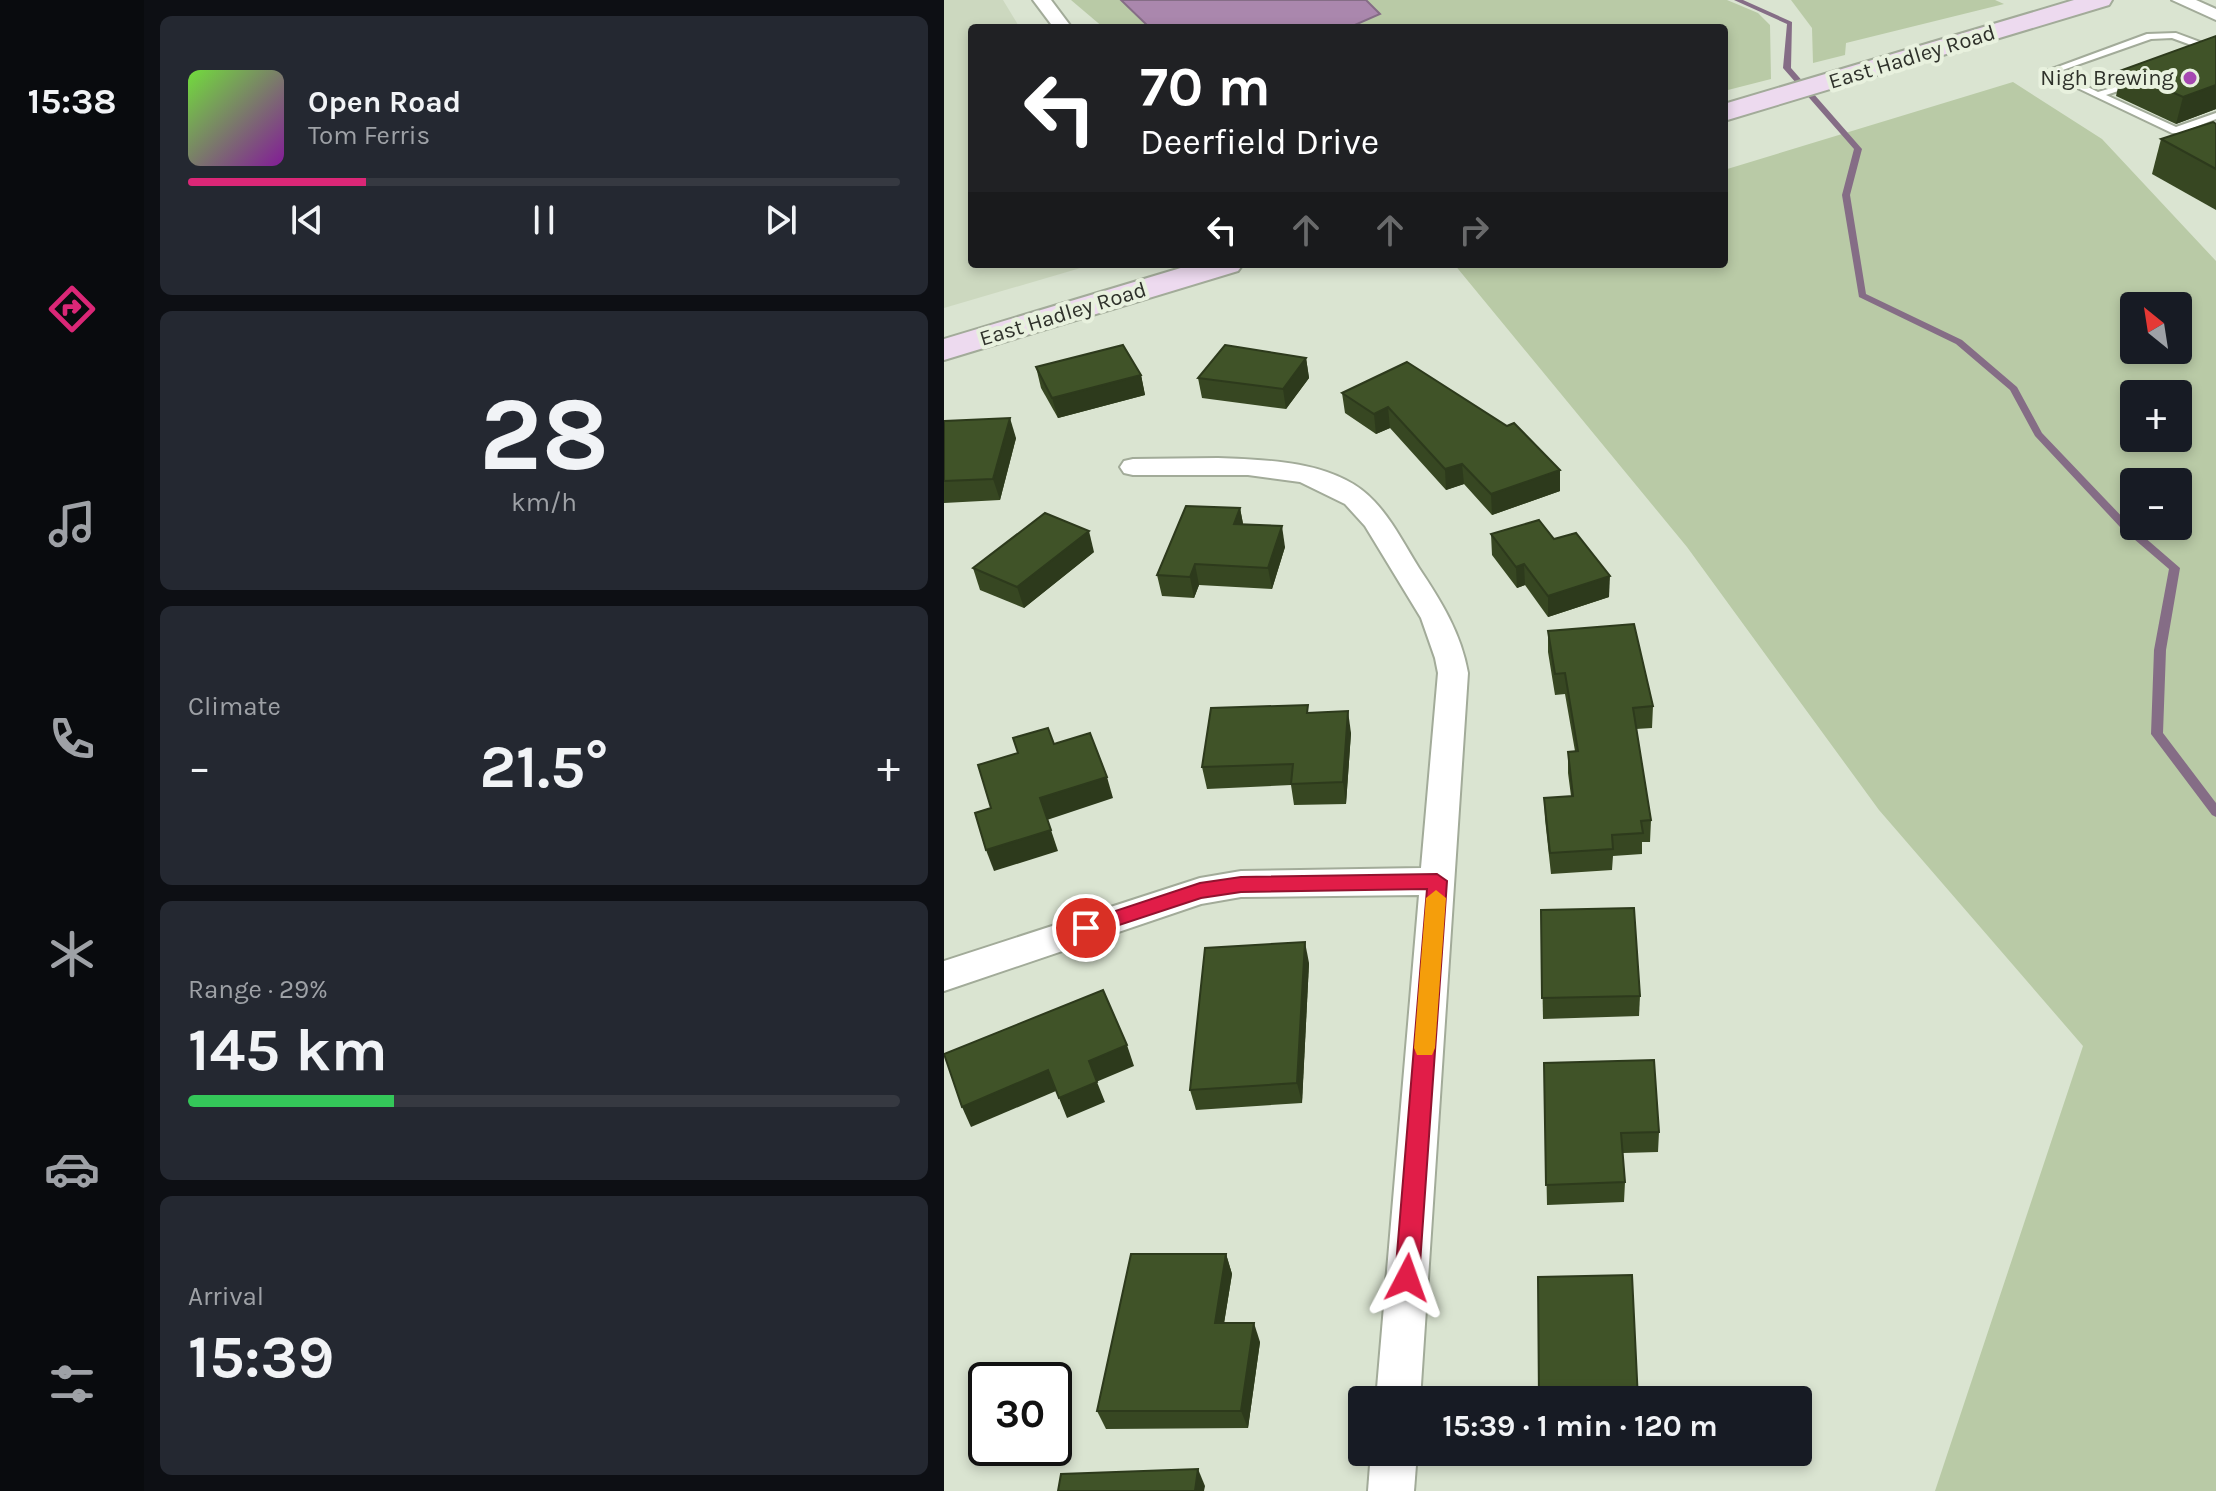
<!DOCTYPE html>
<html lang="en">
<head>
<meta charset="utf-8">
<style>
  body { margin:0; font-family:Karla,sans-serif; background:#242831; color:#f1f3f6; height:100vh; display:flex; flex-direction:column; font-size:30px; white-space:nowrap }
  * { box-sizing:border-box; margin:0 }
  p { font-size:26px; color:#9ea1a6 }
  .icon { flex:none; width:44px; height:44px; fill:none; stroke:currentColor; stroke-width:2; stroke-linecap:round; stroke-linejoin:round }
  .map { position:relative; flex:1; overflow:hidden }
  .drawer { display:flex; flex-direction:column; gap:16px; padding:16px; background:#0d0f14; width:800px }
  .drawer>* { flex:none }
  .guide { position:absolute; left:24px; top:24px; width:760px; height:244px; border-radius:8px; box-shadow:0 4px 12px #0003; background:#202124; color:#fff; overflow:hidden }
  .needle { width:52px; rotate:330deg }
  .tools { position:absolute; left:1176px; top:292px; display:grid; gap:16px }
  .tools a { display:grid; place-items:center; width:72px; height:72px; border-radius:8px; background:#171b24; box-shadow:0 4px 12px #0003; font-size:40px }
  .speed { position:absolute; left:24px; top:1362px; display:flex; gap:16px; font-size:40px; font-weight:700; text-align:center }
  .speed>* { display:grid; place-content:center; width:104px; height:104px; border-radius:50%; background:#171b24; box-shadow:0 4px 12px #0003; line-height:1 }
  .speed .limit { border:4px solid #111; border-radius:12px; background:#fff; color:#111 }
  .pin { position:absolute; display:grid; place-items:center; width:68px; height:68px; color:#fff; margin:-34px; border:4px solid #fff; border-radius:50%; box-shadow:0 2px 8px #0007 }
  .me { position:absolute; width:88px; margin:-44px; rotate:4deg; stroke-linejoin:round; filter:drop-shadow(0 0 6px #0008) }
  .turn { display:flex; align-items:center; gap:28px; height:168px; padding:0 40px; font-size:36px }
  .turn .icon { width:104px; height:104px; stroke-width:2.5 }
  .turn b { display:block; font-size:56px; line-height:68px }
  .lanes { display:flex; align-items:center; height:76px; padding:0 40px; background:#0003; justify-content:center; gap:40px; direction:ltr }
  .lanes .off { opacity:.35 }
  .big { font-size:60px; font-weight:700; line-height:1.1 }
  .drawer .card { flex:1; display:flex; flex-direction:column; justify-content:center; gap:12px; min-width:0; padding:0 28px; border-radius:12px; background:#242831 }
  .drawer .dial { align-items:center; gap:0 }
  .dial b { font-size:104px; line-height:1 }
  .song { display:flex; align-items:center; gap:24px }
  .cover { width:96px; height:96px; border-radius:12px; background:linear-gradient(135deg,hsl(100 70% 55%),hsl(290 70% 35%)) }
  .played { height:8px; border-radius:4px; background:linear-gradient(90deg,#db2777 25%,#363941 25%) }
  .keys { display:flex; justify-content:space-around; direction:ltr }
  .heat { display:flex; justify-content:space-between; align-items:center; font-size:44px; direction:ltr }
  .charge { height:12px; border-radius:6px; background:linear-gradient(90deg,#34c759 29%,#363941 0) }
  .trip { position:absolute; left:404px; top:1386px; width:464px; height:80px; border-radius:8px; background:#171b24; box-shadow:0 4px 12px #0003; font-weight:700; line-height:80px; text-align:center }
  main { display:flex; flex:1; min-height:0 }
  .tab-bar { display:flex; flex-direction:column; width:144px; justify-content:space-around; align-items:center; background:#090b0e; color:#9ea1a6 }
  .tab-bar .icon { width:56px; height:56px }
  .tab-bar .active { color:#db2777 }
  .tab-bar b { font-size:36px; color:#f1f3f6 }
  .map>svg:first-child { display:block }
  .built { fill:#ccd8bf }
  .green { fill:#b9caa6; fill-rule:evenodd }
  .water { fill:#aa87ad; stroke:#856d86; stroke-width:2 }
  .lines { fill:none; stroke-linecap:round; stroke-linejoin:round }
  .stream { fill:#856d86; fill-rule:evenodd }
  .lane-casing { stroke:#a2ab99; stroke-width:4 }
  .street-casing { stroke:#a2ab99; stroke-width:4 }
  .secondary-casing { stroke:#a2ab99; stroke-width:4 }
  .lane { fill:#fff; fill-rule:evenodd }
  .street { fill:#fff; fill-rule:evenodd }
  .secondary { fill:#eddaef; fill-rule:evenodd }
  .wall { fill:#374722 }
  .shaded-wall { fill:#2d3a1c }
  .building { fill:#405328; stroke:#2d3a1c; stroke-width:2 }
  .route { fill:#e11d48; stroke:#92132f; stroke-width:2 }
  .slow { fill:#f59e0b }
  .poi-dot { fill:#a647b1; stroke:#e8f1de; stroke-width:3 }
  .labels { text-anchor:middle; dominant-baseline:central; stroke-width:8; stroke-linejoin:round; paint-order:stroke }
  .far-street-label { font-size:22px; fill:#2e312a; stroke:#e8f1de }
  .far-poi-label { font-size:22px; fill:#2e312a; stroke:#e8f1de; text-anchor:end }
</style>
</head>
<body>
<main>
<nav class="tab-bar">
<b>15:38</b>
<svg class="icon active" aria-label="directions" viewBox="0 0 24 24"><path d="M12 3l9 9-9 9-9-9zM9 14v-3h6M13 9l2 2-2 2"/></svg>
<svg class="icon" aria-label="music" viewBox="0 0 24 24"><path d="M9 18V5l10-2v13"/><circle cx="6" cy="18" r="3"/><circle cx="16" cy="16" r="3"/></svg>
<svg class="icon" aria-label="phone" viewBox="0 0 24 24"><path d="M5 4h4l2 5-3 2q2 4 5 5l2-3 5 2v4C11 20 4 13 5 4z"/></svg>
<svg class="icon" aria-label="climate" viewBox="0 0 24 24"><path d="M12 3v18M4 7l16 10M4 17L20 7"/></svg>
<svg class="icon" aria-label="car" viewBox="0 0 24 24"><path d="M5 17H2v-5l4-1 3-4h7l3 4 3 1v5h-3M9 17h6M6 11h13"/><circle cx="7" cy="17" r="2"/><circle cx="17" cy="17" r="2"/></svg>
<svg class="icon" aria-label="filters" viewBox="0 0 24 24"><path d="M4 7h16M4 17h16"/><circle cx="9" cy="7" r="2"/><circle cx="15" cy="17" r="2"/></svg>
</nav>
<section class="drawer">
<div class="card">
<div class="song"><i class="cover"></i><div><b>Open Road</b><p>Tom Ferris</p></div></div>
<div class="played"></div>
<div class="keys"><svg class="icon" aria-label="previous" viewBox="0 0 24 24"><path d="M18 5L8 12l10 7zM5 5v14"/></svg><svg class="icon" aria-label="pause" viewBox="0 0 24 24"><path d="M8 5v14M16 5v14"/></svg><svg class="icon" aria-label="next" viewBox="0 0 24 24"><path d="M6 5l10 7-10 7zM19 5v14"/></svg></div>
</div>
<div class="card dial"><b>28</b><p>km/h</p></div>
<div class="card"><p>Climate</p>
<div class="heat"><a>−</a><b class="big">21.5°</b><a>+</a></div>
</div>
<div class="card"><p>Range · 29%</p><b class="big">145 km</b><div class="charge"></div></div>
<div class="card"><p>Arrival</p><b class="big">15:39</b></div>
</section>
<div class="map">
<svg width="1272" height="1491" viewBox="0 0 1272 1491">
  <rect width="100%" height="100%" fill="#dae4d1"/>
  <polygon class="built" points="0,0 59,0 76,28 28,28 28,264 150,264 0,308"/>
  <g class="green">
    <polygon points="127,0 177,0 206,28 160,28"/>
    <polygon points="422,0 783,0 814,13 826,25 827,79 780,91 780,28 404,28 436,14"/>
    <polygon points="847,0 1051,0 1060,4 902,43 901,55 869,63 868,28"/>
    <path d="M1069 82 1158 139 1272 261V1491H991L1139 1046 935 810 743 547 510 264H780V170ZM1234 306V350H1190V306ZM1234 394V438H1190V394ZM1234 482V526H1190V482Z"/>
  </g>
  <polygon class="water" points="177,0 422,0 436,14 404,28 206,28"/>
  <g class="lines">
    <polygon class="stream" points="790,0 799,0 848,22 847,68 918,149 906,195 922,294 1018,340 1073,387 1098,433 1184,523 1236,568 1222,650 1219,733 1272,803 1272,817 1268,815 1207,734 1210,650 1225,569 1176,527 1091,436 1066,390 1012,344 915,297 898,195 910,149 839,68 843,24"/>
    <g class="lane-casing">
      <polygon id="lane" points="1232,33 1272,48 1272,54 1228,38 1207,39 1113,72 1154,92 1195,80 1195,84 1162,95 1232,127 1272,113 1272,119 1236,133 1228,133 1100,72 1203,34"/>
    </g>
    <g class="street-casing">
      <g id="street">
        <polygon points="89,0 107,0 128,28 110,28"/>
        <polygon points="1228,0 1252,0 1272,9 1272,20"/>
        <path d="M274 458C325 460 393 461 430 501 449 521 461 546 475 568 497 601 517 633 524 673L476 1400H432L475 895 297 897 257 904 0 991V961L256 878 297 871 477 868 494 673 491 658 477 618 421 526 401 504 356 482 304 475H189L180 473 176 467 180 461 189 459Z"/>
        <polygon points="427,1452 473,1452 470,1491 424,1491"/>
      </g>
    </g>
    <g class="secondary-casing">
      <g id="secondary">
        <polygon points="1130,0 1168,0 1165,5 780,121 780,104"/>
        <polygon points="250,264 299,264 294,271 0,360 0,339"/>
      </g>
    </g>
    <use href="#lane" class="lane"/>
    <use href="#street" class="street"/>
    <use href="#secondary" class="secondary"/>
  </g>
  <g class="wall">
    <polygon points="1272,36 1272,109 1232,124 1172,96 1178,70"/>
    <polygon points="1272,124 1272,210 1208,174 1217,139"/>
    <polygon points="362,358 365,378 342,409 258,398 254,378"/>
    <polygon points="463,362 616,470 616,491 548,515 520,484 502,490 446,428 432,434 401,413 398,393"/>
    <polygon points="92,367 197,375 201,395 114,418 97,388"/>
    <polygon points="0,421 72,438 56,500 0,503"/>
    <polygon points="296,508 299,524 341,547 328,589 255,585 250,598 218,596 213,575"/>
    <polygon points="547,534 610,539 665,597 604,617 581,585 573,588 548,555"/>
    <polygon points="150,552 80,608 36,590 29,568"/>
    <polygon points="604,631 709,706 708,728 692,729 707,820 706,842 698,842 698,854 669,856 668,870 607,874 601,819 600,798 627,796 624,773 624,752 631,751 621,694 611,695 604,652"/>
    <polygon points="365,713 407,733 402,804 350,805 347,785 263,789 258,767"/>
    <polygon points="597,910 696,996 695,1016 599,1019"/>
    <polygon points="365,963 358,1103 252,1110 246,1090"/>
    <polygon points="600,1063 715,1132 714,1152 679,1153 681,1182 680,1202 603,1205"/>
    <polygon points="282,1254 288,1274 280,1323 316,1342 304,1428 162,1429 153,1411"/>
    <polygon points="595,1452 694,1452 694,1454 596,1457"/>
  </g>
  <g class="shaded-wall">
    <polygon points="1272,85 1272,109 1232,124 1239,97"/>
    <polygon points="362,358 365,378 342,409 339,389"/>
    <polygon points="197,375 201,395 114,418 108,398"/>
    <polygon points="444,407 446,428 432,434 430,414"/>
    <polygon points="66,418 72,438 56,500 49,479"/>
    <polygon points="518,464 520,484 502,490 501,469"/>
    <polygon points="616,470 616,491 548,515 547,494"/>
    <polygon points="296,508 300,529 290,524"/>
    <polygon points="338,526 341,547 328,589 324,568"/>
    <polygon points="145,531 150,552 80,608 73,587"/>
    <polygon points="251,564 255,585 250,598 246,577"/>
    <polygon points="580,564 581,585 573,588 572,567"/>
    <polygon points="666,576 665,597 604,617 604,596"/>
    <polygon points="404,711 407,733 402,804 399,782"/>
    <polygon points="163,777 169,798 103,820 96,798"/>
    <polygon points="107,830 114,851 50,871 42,850"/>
    <polygon points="361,942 365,963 358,1103 353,1083"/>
    <polygon points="183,1045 190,1066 152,1082 145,1061"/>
    <polygon points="104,1070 112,1091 27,1127 18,1107"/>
    <polygon points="153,1082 161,1102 123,1118 115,1098"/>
    <polygon points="282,1254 288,1274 277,1342 271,1323"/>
    <polygon points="310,1323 316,1342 304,1428 297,1411"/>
    <polygon points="254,1469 261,1486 260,1491 251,1491"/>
  </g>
  <g class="building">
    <polygon points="1272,36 1272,85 1239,97 1178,70"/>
    <polygon points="1269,122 1272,124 1272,169 1217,139"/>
    <polygon points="179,345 197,375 108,398 92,367"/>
    <polygon points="281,345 362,358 339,389 254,378"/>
    <polygon points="463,362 563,426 570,423 616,470 547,494 518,464 501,469 444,407 430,414 398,393"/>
    <polygon points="66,418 49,479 0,481 0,421"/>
    <polygon points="242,506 296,508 290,524 338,526 324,568 251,564 246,577 213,575"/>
    <polygon points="101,513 145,531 73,587 29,568"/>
    <polygon points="595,520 610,539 632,533 666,576 604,596 580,564 572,567 547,534"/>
    <polygon points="690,624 709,706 689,708 707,820 697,821 699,833 668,835 669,849 606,853 600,798 629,796 624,752 634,751 621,673 611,674 604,631"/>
    <polygon points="364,705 363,713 404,711 399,782 347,784 349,764 258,767 267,708"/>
    <polygon points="104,728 110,744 146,733 163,777 96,798 107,830 42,850 31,813 47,808 34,765 74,753 69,738"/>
    <polygon points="690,908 696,996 598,998 597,910"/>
    <polygon points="361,942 353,1083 246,1090 261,948"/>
    <polygon points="159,990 183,1045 145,1061 153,1082 115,1098 104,1070 18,1107 0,1054"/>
    <polygon points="710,1060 715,1132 677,1133 681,1182 602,1185 600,1063"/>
    <polygon points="187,1254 282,1254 271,1323 310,1323 297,1411 153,1411"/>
    <polygon points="688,1275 694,1400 595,1400 594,1277"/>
    <polygon points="254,1469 251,1491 114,1491 117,1474"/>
  </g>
  <polygon class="route" points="493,874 503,881 475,1278 472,1286 463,1289 455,1286 451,1278 483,889 297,892 257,898 142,936 132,928 135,923 256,883 297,877"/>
  <polygon class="slow" points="492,890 502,898 491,1048 488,1055 473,1055 470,1048 482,898"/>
  <circle class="poi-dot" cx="1246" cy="78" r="8"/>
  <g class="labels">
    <g class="far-street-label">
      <text transform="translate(968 57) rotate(-17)">East Hadley Road</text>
      <text transform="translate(119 314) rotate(-17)">East Hadley Road</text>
    </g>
    <g class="far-poi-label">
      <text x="1230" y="78">Nigh Brewing</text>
    </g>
  </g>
</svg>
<div class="tools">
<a><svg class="needle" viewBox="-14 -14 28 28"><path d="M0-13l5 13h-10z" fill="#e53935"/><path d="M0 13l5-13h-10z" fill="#9ea1a6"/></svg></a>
<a>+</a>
<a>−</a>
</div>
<div class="speed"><div class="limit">30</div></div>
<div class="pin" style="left:142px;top:928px;background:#d93025"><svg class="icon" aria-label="arrive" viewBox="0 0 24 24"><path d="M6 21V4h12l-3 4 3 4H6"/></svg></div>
<svg class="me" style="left:463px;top:1278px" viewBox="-20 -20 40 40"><path d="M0-17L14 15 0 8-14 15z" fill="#e11d48" stroke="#fff" stroke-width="4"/></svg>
<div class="trip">15:39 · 1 min · 120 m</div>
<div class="guide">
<div class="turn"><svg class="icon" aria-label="left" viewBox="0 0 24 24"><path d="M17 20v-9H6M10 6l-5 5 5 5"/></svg><div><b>70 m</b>Deerfield Drive</div></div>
<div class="lanes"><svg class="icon" aria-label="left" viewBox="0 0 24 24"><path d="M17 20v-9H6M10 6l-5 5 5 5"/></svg><svg class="icon off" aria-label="ahead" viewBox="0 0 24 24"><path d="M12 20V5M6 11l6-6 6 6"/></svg><svg class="icon off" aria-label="ahead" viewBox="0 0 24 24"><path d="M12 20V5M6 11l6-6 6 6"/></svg><svg class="icon off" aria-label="right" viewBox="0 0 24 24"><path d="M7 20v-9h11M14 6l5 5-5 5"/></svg></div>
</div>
</div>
</main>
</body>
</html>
